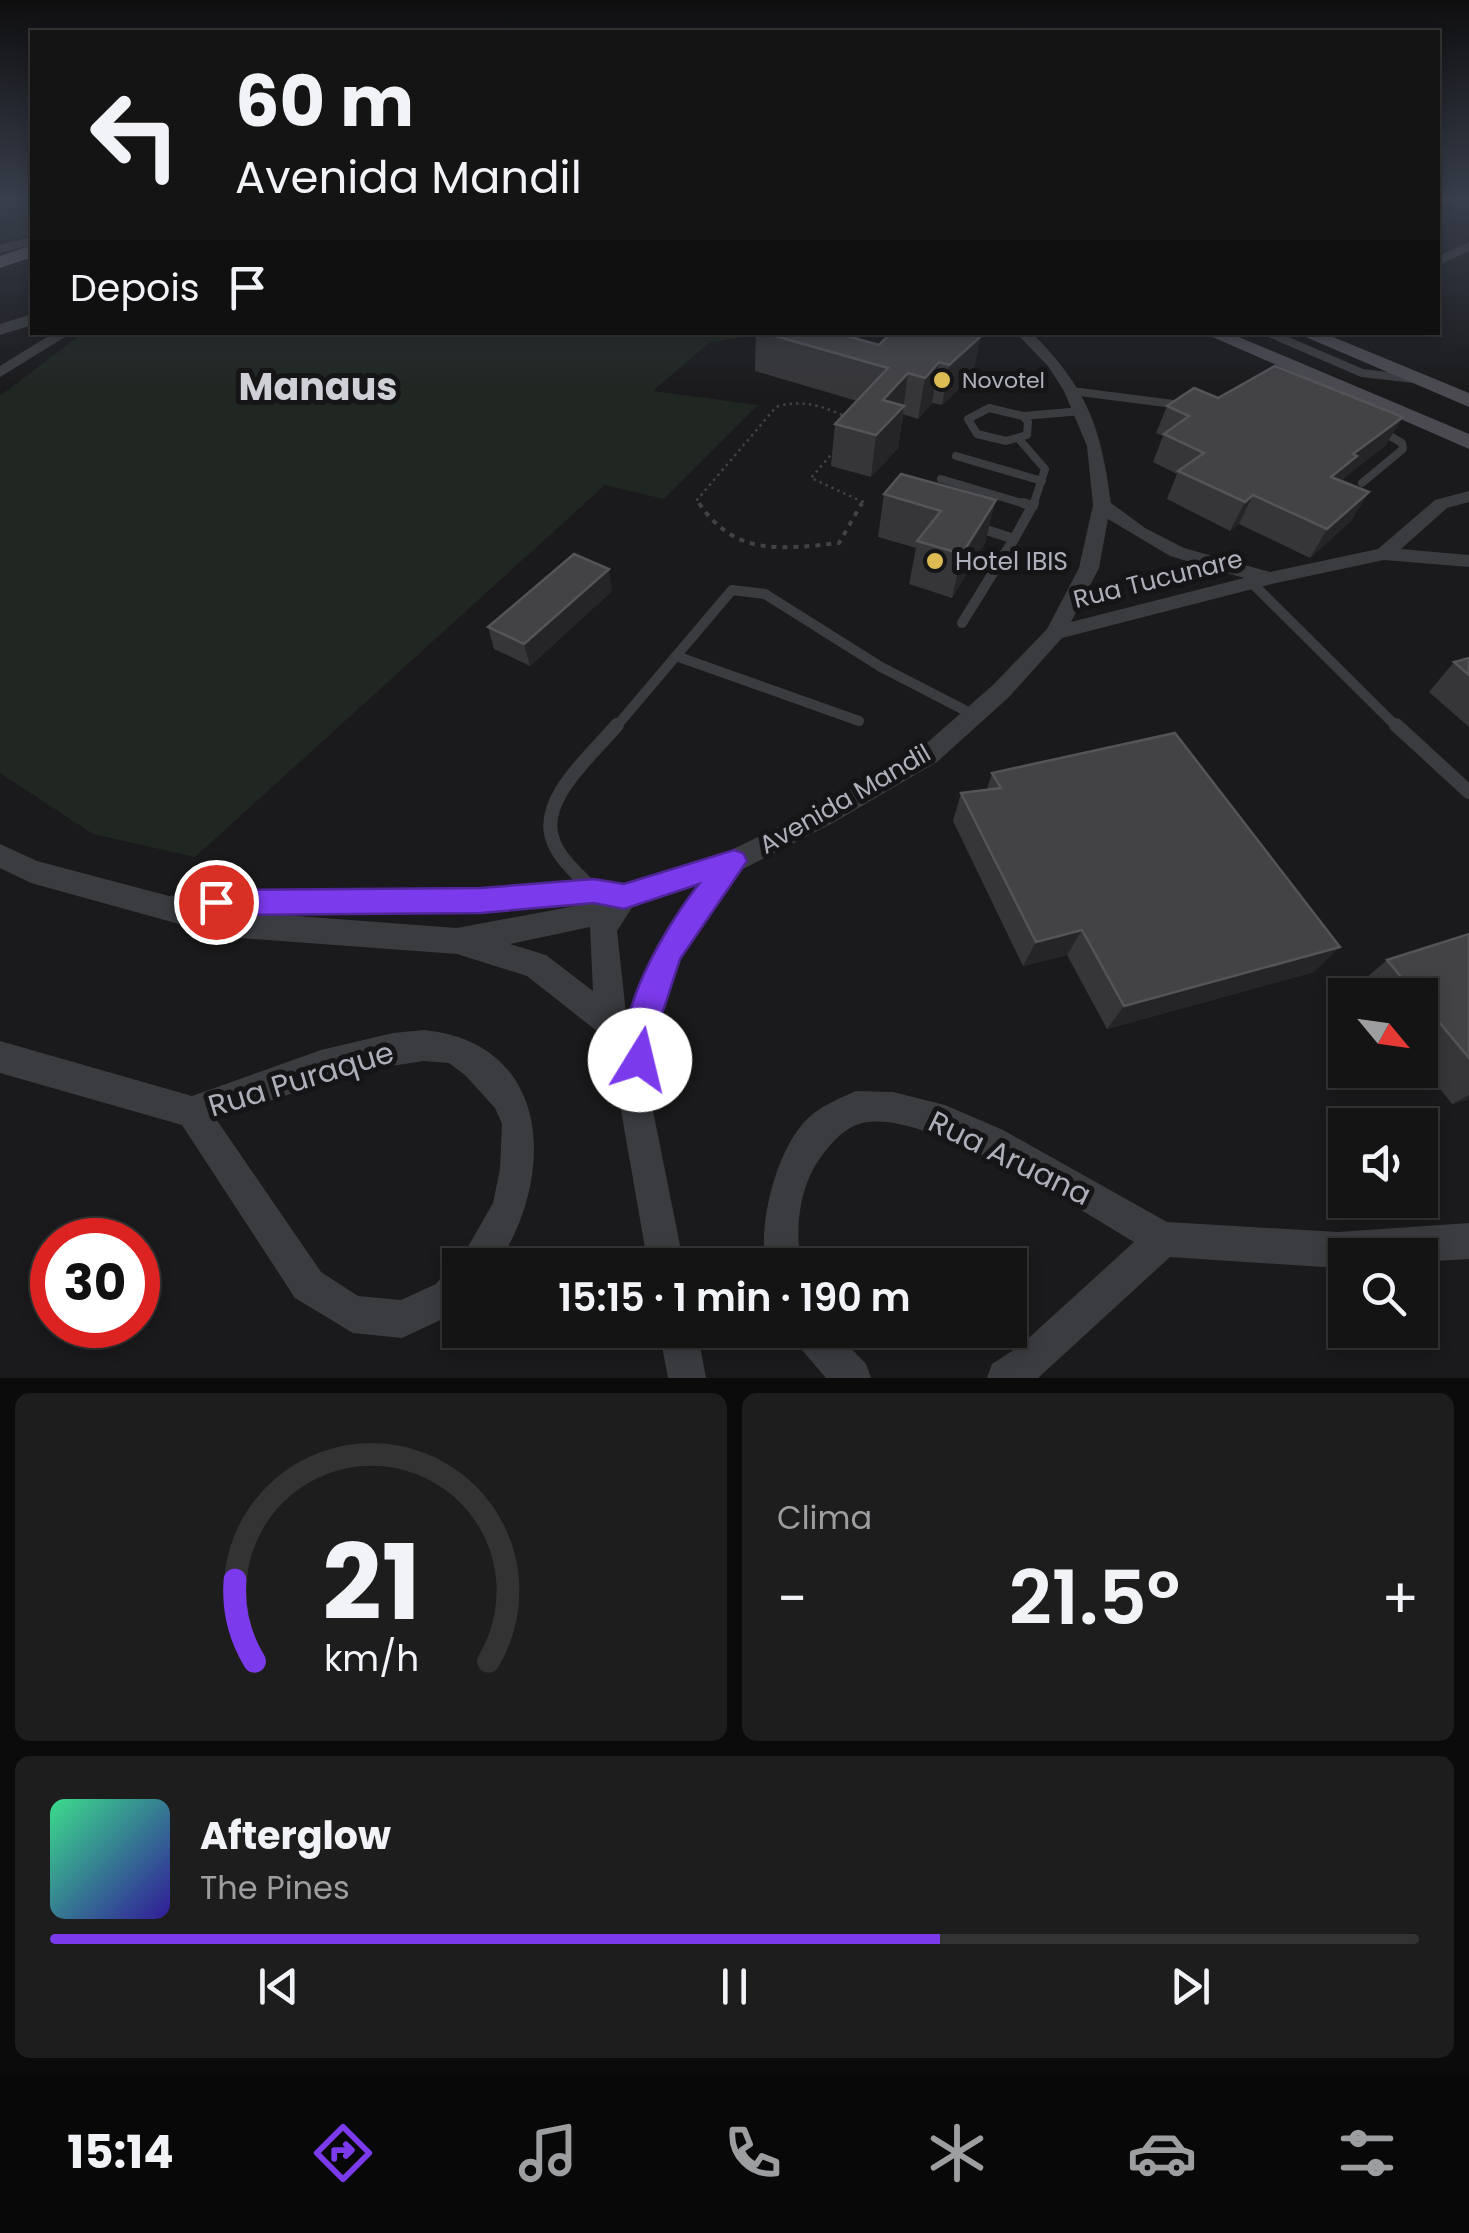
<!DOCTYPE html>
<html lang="pt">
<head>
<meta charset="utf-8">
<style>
  body { margin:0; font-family:Poppins,sans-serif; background:#1d1d1e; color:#f1f3f6; height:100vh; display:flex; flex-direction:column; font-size:38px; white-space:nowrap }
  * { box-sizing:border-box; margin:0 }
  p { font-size:32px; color:#9d9ea0 }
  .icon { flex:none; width:55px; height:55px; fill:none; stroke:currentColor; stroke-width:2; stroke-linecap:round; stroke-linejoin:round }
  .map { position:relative; height:1378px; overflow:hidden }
  .details { display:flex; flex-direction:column; gap:15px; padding:15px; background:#0b0b0c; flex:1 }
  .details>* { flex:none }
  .top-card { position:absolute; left:30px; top:30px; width:1410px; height:305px; border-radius:0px; box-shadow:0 5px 15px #0003,0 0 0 2px #333334; background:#141415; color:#f1f3f6; overflow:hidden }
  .needle { width:65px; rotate:119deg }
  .buttons { position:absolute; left:1328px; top:978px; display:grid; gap:20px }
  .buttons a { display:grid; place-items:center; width:110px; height:110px; border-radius:0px; background:#141415; box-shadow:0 5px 15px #0003,0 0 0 2px #333334; font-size:50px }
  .speed { position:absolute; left:30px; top:1218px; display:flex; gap:20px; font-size:50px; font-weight:700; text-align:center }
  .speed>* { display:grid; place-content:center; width:130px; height:130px; border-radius:50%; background:#141415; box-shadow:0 5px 15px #0003,0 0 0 2px #333334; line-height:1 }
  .speed .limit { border:15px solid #d22; background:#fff; color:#111 }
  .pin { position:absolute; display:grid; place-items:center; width:85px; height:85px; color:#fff; margin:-42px; border:5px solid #fff; border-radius:50%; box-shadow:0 2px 10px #0007 }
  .me { position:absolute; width:110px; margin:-55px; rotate:9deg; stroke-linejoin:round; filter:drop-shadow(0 0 8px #0008) }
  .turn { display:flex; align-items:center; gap:35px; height:210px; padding:0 40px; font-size:45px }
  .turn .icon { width:130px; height:130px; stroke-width:2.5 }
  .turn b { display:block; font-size:70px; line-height:85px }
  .then { display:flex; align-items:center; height:95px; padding:0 40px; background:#0003; gap:20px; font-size:38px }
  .big { font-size:75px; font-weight:600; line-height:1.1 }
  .details .card { flex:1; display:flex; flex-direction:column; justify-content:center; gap:15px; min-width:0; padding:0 35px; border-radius:15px; background:#1d1d1e }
  .details .dial { align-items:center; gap:0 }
  .dial svg { height:260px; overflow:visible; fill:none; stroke:#333334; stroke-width:7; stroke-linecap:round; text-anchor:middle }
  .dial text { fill:#f1f3f6; stroke:none }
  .song { display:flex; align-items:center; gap:30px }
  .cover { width:120px; height:120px; border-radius:15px; background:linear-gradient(135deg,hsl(150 70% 55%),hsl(250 70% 35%)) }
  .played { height:10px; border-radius:5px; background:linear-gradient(90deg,#7c3aed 65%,#333334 65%) }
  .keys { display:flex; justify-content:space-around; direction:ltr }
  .heat { display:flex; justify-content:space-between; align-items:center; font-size:55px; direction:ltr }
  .details .tiles { flex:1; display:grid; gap:15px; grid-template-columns:1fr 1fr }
  .card:last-child { grid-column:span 2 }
  .trip { position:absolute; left:442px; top:1248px; width:585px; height:100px; border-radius:0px; background:#141415; box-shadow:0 5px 15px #0003,0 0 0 2px #333334; font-weight:600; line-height:100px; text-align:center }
  .menu { display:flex; height:160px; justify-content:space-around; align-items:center; background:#080808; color:#9d9ea0 }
  .menu .icon { width:70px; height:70px }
  .menu .current { color:#7c3aed }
  .menu b { font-size:45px; color:#f1f3f6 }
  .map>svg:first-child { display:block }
  .green { fill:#202622 }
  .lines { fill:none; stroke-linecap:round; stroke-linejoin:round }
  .path-far1 { stroke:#414247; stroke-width:2.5; stroke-dasharray:2.5 4; stroke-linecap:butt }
  .path { stroke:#414247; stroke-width:4; stroke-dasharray:5 6; stroke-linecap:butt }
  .service-far2 { stroke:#3b3c40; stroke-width:8 }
  .service-far1 { stroke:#3b3c40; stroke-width:10 }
  .service { stroke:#3b3c40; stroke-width:14 }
  .minor { fill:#3b3c40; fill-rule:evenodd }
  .tertiary { fill:#3b3c40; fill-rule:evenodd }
  .secondary { fill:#4a4a50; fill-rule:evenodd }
  .primary { fill:#58585f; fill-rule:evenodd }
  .wall { fill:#363639 }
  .shaded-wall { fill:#252527 }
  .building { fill:#434346; stroke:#545458; stroke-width:2.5 }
  .route { fill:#7c3aed; stroke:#51269a; stroke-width:2.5 }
  .poi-dot { fill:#dcbc52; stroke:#151517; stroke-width:4 }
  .labels { text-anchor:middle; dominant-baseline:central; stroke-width:10; stroke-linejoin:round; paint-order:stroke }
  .far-poi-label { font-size:22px; fill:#aeb0b9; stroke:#151517; text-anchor:start }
  .poi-label { font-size:25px; fill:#aeb0b9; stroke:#151517; text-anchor:start }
  .street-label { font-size:25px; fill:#aeb0b9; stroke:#151517 }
  .near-street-label { font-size:30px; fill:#aeb0b9; stroke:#151517 }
  .far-town-label { font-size:38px; font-weight:bold; fill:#ced0d6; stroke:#151517 }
</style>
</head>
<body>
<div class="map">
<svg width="1469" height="1378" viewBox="0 0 1469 1378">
  <rect width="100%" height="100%" fill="#1a1a1c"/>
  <g class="green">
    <polygon points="0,197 32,197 32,235 0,241"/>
    <polygon points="83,333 767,333 709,343 653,391 758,405 664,499 605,485 195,857 93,834 0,773 0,396"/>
  </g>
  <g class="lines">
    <path class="path-far1" d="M701 506 697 500 776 407C807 397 830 410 859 422L811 478 863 502 861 506"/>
    <path class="path" d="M699 503C735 557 782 549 839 543L862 503"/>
    <g class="service-far2">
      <polyline points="1267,332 1362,373 1414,379"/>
      <polyline points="1072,391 1181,405"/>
      <polygon points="989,408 1023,416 1028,422 1027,435 1006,441 977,434 968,419"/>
      <polyline points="1023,416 1082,411"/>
      <polyline points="1019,439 1045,469 1033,506"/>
      <polyline points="956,456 1042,481"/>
      <polyline points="941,479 1032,506"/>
      <polyline points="1362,483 1403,449 1402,443 1378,429"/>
    </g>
    <g class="service-far1">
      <polyline points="1023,503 1033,506"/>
      <polyline points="977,527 1014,539 1034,503"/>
      <polyline points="1248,579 1398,728"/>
      <polyline points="962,623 1014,539"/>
      <polyline points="676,656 859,721"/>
      <polyline points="615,728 732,590 765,594 881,667 974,715"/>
    </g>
    <g class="service">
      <polyline points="1396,725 1469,792"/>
      <path d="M594 891C580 876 562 862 554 843 535 801 593 754 617 725"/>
    </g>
    <g class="minor">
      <polygon points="1438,197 1469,203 1469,210 1438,201"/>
      <polygon points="27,238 32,241 31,245 0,253 0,245"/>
      <polygon points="1469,242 1469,251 1438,265 1438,256"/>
      <polygon points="55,332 73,332 0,377 0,366"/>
      <path d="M1015 332H1031C1087 388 1101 426 1111 503L1145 528 1184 548 1270 572 1378 549 1435 500 1469 491V502L1447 508 1401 549 1469 555V567L1384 560 1276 583 1062 638 1009 697 937 762 831 824 743 869 679 960 660 1020 650 1096 684 1265H648L619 1099 598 1032 527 976 457 954 226 937 31 883 0 868V844L37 861 169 896 253 889H478L587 881 623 885 727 852 813 810 921 748 993 685 1047 629 1079 568 1093 505 1087 446 1064 391 1048 366ZM1108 519 1170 556 1244 578 1071 622 1099 568ZM702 883 657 945 628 1032 617 931 633 906ZM575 906 457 928 257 913H478ZM590 927 593 991 546 955 510 944Z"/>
      <path d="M424 1030C553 1043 556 1177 497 1265H460V1311L402 1338 353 1333 295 1298 182 1125 0 1073V1041L192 1096 321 1050 393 1033ZM424 1061 449 1063 465 1075 495 1108 502 1124 500 1169 493 1203 457 1266 447 1270 436 1284 401 1300 358 1296 321 1272 216 1119 358 1071Z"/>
      <path d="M856 1091 893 1092 945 1105 1003 1130 1167 1222 1338 1232 1469 1223V1259L1420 1262V1255H1345V1267L1338 1268 1170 1257 1038 1378H987L992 1364 1021 1345 1134 1242C1079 1210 916 1101 856 1125 838 1133 829 1146 818 1161 799 1189 794 1233 802 1265H766C757 1223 778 1140 814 1113 826 1104 842 1097 856 1091Z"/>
      <polygon points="659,1330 697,1330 706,1378 668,1378"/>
      <polygon points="790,1330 834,1330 866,1364 871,1378 826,1378 796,1343"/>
    </g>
    <polygon class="tertiary" points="32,314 32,325 0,335 0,324"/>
    <g class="secondary">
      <polygon points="1201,332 1227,332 1469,434 1469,449"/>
      <polygon points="1294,332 1321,332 1469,393 1469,407"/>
    </g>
    <polygon class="primary" points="32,245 32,257 0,268 0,256"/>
  </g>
  <g class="wall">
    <polygon points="756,332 833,332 879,345 892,332 973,375 942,405 932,403 918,419 903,414 898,448 871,477 831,466 835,424 857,401 755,371"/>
    <polygon points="1218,398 1386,445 1345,477 1342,481 1352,520 1310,558 1239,524 1230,531 1167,499 1177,474 1153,462 1163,436 1156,433 1167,406"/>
    <polygon points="901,474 985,543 952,598 909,584 916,548 878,537 884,494"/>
    <polygon points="612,591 530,666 494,649 488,627"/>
    <polygon points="1469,658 1469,727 1429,692 1454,662"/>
    <polygon points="992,773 1314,972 1107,1029 1067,955 1023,966 953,821 961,793 987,789"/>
    <polygon points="1469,934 1469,1099 1452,1104 1420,1063 1420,995 1366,995 1358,985 1387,960"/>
  </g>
  <g class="shaded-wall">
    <polygon points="981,336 973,375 942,405 949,365"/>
    <polygon points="939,362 932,403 918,419 925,378"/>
    <polygon points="908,373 898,448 871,477 876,435 883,400"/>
    <polygon points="1403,417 1386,445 1345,477 1340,484 1331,477 1353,454"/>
    <polygon points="1369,492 1352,520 1310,558 1327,529"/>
    <polygon points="1253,495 1239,524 1230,531 1245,502"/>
    <polygon points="996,500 985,543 952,598 962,554"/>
    <polygon points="609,569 612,591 530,666 524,644"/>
    <polygon points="1082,930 1067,955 1023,966 1036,942"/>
    <polygon points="1340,947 1314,972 1107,1029 1124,1006"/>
    <polygon points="1469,1095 1469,1099 1452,1104"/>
  </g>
  <g class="building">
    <polygon points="761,332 833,332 879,345 892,332 972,332 981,336 949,365 939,362 925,378 908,373 883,400 904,406 876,435 835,424 888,368"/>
    <polygon points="1275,366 1403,417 1353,454 1357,456 1331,477 1369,492 1327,529 1253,495 1245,502 1178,471 1204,453 1164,434 1189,416 1167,406 1194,388 1218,398"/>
    <polygon points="901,474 996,500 962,554 917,541 941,511 884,494"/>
    <polygon points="574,554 609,569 524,644 488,627"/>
    <polygon points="1469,658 1469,675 1454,662"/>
    <polygon points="1175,733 1340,947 1124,1006 1082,930 1036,942 961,793 1001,788 992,773"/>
    <polygon points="1469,934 1469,1058 1420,999 1420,995 1416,995 1387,960"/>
  </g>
  <linearGradient id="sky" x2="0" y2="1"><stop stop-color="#0e0e0f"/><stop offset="0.51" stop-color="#383e4b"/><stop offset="1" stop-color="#383e4b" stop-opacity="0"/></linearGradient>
  <rect width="1469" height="390" fill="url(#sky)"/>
  <path class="route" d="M734 850 743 853 747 861 680 959 660 1020 651 1071 640 1075 629 1071C608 1020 668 923 699 884L624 909 594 903 481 913 216 915 206 911 202 902 206 893 216 890 481 888 594 879 624 884Z"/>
  <g class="poi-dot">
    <circle cx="942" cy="380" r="10"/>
    <circle cx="935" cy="561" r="10"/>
  </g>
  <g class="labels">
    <g class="far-poi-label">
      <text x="962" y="380">Novotel</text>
    </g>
    <g class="poi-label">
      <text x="955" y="561">Hotel IBIS</text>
    </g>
    <g class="street-label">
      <text transform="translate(1158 579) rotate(-14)">Rua Tucunare</text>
      <text transform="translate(845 799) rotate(-30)">Avenida Mandil</text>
    </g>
    <g class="near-street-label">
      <text transform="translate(301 1079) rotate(-17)">Rua Puraque</text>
      <text transform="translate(1010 1158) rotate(26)">Rua Aruana</text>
    </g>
    <g class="far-town-label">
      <text x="318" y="386">Manaus</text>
    </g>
  </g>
</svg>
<div class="buttons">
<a><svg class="needle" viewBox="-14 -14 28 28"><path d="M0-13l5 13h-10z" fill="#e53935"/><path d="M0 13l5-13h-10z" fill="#9d9ea0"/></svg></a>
<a><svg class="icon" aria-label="sound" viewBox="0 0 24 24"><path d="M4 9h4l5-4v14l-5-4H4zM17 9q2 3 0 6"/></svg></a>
<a><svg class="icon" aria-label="search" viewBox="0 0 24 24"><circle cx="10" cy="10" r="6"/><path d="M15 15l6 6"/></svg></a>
</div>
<div class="speed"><div class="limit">30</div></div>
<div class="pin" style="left:216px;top:902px;background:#d93025"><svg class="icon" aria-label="arrive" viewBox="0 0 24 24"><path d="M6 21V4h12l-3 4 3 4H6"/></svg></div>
<svg class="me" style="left:640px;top:1060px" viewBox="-20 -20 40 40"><circle r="19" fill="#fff"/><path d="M0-13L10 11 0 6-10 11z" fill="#7c3aed"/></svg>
<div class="trip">15:15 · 1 min · 190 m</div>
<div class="top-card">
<div class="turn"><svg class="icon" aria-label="left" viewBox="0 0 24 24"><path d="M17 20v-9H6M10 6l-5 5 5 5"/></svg><div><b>60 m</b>Avenida Mandil</div></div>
<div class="then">Depois<svg class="icon" aria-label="arrive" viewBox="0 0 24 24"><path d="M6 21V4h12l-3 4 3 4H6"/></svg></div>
</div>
</div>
<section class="details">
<div class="tiles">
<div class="card dial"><svg viewBox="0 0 100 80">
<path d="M14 69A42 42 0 1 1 86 69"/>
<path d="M14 69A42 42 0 0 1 8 44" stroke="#7c3aed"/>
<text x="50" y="56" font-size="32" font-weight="700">21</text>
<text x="50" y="72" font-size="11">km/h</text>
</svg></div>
<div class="card"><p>Clima</p>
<div class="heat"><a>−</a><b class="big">21.5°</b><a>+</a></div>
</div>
<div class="card">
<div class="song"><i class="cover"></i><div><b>Afterglow</b><p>The Pines</p></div></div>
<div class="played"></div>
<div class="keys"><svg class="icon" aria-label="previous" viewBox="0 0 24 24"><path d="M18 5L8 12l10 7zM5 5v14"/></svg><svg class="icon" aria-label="pause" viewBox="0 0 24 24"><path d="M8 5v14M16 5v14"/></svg><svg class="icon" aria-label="next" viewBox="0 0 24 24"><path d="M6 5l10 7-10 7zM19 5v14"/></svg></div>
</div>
</div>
</section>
<nav class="menu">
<b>15:14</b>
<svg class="icon current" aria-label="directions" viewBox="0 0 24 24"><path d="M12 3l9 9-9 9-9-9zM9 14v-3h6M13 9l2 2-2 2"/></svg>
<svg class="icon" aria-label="music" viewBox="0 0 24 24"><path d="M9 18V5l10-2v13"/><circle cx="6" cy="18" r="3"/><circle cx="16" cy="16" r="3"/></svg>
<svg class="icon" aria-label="phone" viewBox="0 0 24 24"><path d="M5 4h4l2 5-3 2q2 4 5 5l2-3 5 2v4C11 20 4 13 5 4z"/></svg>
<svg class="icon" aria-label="climate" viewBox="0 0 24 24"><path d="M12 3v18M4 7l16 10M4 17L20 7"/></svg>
<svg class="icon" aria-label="car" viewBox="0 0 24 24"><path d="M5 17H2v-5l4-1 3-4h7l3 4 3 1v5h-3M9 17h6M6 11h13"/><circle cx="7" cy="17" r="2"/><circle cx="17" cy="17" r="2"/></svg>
<svg class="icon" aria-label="filters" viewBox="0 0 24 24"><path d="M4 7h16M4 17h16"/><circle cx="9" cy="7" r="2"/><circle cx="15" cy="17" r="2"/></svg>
</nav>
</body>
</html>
